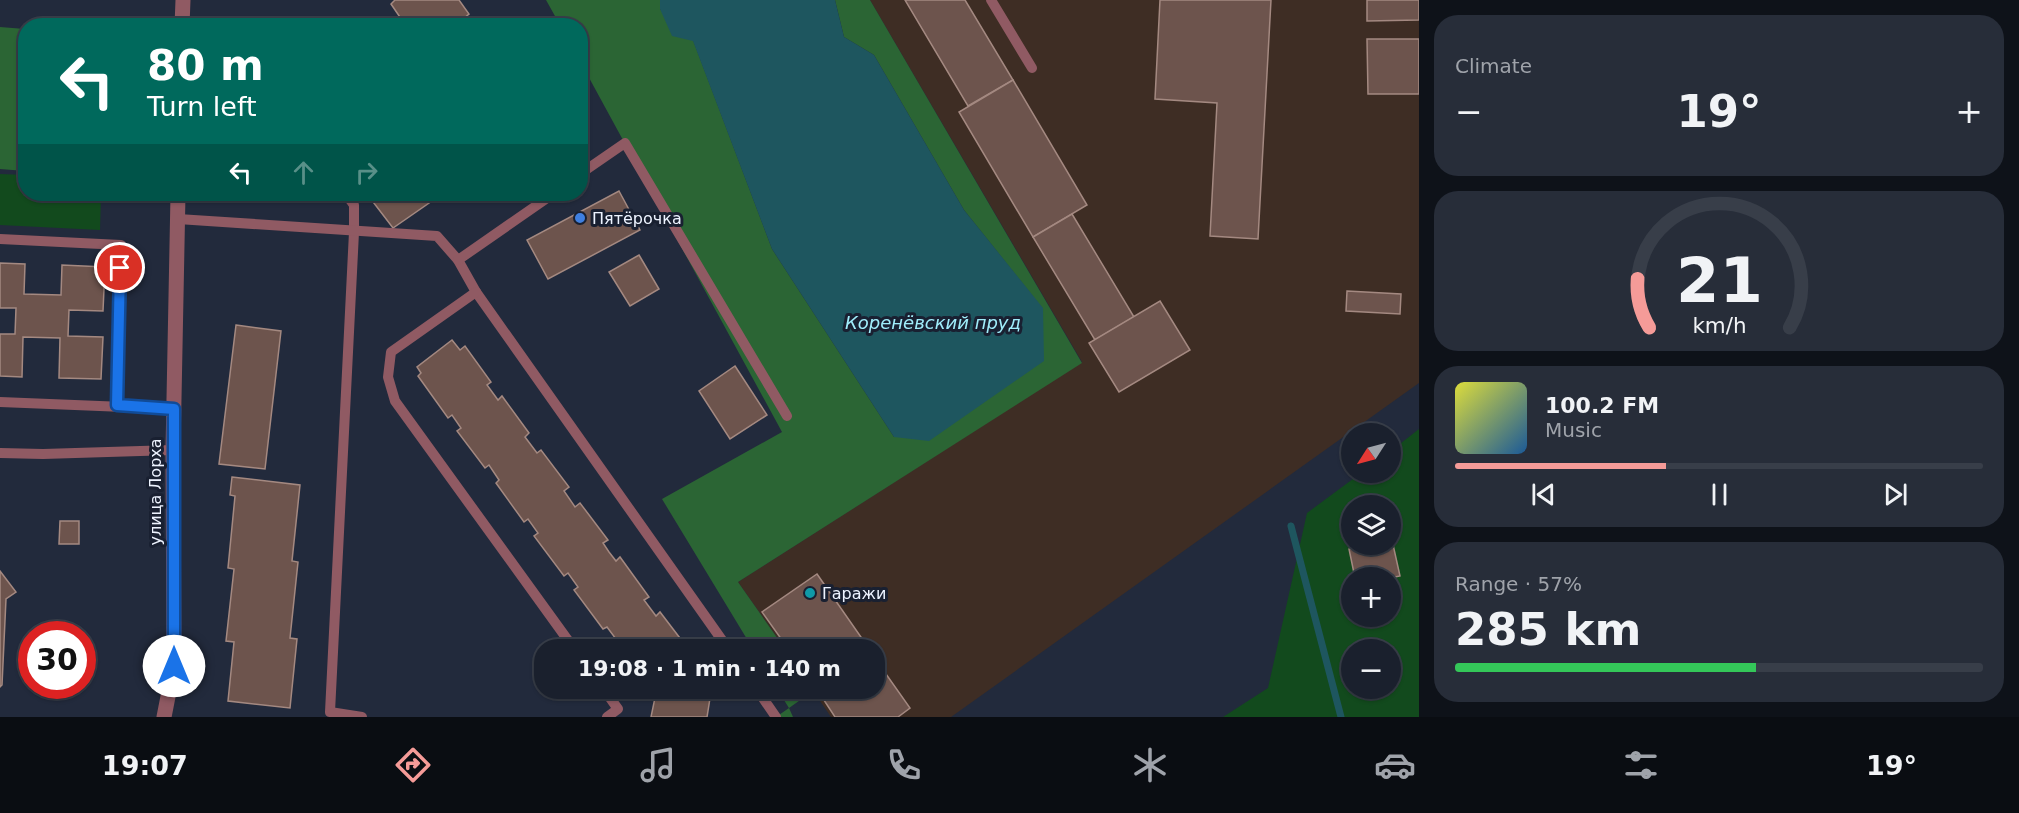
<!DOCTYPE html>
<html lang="en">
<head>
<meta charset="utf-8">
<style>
  body { margin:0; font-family:"DejaVu Sans",sans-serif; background:#272d39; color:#f1f3f6; height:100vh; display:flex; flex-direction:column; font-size:22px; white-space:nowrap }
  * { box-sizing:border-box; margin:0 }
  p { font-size:20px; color:#9fa3aa }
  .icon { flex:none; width:33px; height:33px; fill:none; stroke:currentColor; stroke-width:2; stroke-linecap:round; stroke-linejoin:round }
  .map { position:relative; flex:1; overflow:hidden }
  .side { display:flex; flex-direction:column; gap:15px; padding:15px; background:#0e1219; width:600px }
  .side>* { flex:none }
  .hud { position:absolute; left:18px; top:18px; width:570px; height:183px; border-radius:24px; box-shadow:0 2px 4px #0004,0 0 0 2px #383e49; background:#00695c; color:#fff; overflow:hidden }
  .needle { width:39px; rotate:234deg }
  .tools { position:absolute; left:1341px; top:423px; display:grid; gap:12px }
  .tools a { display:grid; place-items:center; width:60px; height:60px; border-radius:50%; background:#1a202d; box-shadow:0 2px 4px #0004,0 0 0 2px #383e49; font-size:30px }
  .speed { position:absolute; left:18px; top:621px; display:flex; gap:12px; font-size:30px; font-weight:700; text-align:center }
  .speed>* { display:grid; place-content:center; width:78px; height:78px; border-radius:50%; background:#1a202d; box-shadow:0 2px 4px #0004,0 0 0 2px #383e49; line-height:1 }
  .speed .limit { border:9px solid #d22; background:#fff; color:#111 }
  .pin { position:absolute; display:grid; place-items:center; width:51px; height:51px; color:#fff; margin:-26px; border:3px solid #fff; border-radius:50%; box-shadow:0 2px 6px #0007 }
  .me { position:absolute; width:66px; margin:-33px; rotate:0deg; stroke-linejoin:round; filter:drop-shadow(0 0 4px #0008) }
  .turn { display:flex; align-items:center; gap:21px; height:126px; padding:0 30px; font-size:27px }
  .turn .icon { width:78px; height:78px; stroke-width:2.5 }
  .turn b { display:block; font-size:42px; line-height:51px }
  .lanes { display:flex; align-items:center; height:57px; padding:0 30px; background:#0003; justify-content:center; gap:30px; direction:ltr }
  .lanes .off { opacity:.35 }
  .big { font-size:45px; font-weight:600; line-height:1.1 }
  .side .tile { flex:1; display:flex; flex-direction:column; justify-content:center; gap:9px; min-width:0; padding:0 21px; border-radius:24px; background:#272d39 }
  .side .dial { align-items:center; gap:0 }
  .dial svg { height:156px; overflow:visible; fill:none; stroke:#383e49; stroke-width:7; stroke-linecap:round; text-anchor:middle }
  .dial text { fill:#f1f3f6; stroke:none }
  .song { display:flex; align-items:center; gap:18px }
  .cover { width:72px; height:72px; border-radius:9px; background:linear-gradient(135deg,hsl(60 70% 55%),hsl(210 70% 35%)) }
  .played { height:6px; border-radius:3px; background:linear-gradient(90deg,#f59b98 40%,#383e49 40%) }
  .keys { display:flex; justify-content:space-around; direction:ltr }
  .heat { display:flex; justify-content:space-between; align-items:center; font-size:33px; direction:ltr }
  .charge { height:9px; border-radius:4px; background:linear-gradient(90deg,#34c759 57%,#383e49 0) }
  .trip { position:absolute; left:534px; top:639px; width:351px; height:60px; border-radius:24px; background:#1a202d; box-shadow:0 2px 4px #0004,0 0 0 2px #383e49; font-weight:600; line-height:60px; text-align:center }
  .tabs { display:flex; height:96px; justify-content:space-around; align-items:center; background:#0a0d12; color:#9fa3aa }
  .tabs .icon { width:42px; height:42px }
  .tabs .active { color:#f59b98 }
  .tabs b { font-size:27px; color:#f1f3f6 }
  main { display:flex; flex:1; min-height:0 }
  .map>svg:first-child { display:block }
  .industrial { fill:#3e2d24 }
  .green { fill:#124a1d; fill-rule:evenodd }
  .forest { fill:#2b6534 }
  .water { fill:#1e565f }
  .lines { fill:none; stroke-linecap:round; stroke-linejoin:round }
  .stream { stroke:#1e565f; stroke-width:7 }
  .building { fill:#6d544d; stroke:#a48981; stroke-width:1.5 }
  .lane { stroke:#905a63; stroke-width:10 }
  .street { stroke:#905a63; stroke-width:15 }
  .route-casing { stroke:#114b97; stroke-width:15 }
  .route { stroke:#1a73e8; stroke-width:10 }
  .shop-dot { fill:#3f7fe0; stroke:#192031; stroke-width:2 }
  .culture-dot { fill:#0f9aa8; stroke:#192031; stroke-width:2 }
  .labels { text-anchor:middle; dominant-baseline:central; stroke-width:6; stroke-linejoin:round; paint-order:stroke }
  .poi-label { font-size:16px; fill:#edf3ff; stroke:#192031; text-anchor:start }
  .street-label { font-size:16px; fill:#edf3ff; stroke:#192031 }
  .water-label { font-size:18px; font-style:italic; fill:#a0edfb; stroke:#192031 }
</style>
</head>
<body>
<main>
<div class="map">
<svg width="1419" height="717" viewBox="0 0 1419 717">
  <rect width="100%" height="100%" fill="#222a3c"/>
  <polygon class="industrial" points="870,0 1419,0 1419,383 951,717 831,717 812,689 874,688 874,650 785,649 738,582 1082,362"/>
  <g class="green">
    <polygon points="0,174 25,175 26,194 101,194 100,230 0,225"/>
    <path d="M1419 429V717H1223L1268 688 1307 513 1361 473 1390 472 1391 451ZM1352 506H1390V544H1352ZM1352 578H1390V616H1352ZM1352 650H1390V688H1352Z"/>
  </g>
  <g class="forest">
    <polygon points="546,0 660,0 660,9 693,40 772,249 894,437 1043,309 964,210 874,55 844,37 835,0 870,0 1082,363 738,582 785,649 753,649 662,499 782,432 581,63 580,26 560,25"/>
    <polygon points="0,27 25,29 25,171 0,169"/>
    <polygon points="777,689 812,689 813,691 789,708 793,717 776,717 789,708"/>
  </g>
  <polygon class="water" points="660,0 835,0 844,37 874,55 964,210 1043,308 1044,361 929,441 894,437 772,249 693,41 672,36 660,9"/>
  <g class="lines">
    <polyline class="stream" points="1291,526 1341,717"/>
  </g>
  <g class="building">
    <polygon points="395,0 459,0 469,14 454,26 406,26 391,4"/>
    <polygon points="905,0 965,0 1013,80 968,106"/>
    <polygon points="1160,0 1271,0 1258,239 1210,236 1217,103 1155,99"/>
    <polygon points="1367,0 1419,0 1419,20 1367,21"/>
    <polygon points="1367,39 1419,39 1419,94 1368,94"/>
    <polygon points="1013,80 1087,205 1033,237 959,112"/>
    <polygon points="619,191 640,230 548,279 527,240"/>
    <polygon points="367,194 442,194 393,228"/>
    <polygon points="1072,214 1134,317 1095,340 1033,237"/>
    <polygon points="639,255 659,289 630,306 609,272"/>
    <polygon points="0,263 25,264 24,294 61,295 62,265 105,267 103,311 69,310 68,336 103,337 101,379 59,378 60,338 23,337 22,377 0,376 0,334 15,334 16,308 0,308"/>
    <polygon points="1347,291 1401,294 1400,314 1346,311"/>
    <polygon points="1160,301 1190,350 1119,392 1089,343"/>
    <polygon points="236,325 281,331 265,469 219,464"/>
    <polygon points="452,340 460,350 465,346 491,382 487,385 498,400 502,396 529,433 525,437 537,453 541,450 569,487 564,491 575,507 580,503 608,540 603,543 609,552 616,561 620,557 649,597 644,600 656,616 660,612 686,646 682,650 618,650 612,642 616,639 607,627 603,629 574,590 578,587 568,573 564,576 534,536 538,533 528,519 524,522 496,483 499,480 489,465 485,468 457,431 461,428 452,415 448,418 418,376 421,373 417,367"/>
    <polygon points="735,366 767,415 730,439 699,391"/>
    <polygon points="232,477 300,485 292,561 298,562 290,638 297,639 290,708 228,701 234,642 226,641 234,569 228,568 235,496 230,495"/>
    <polygon points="60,521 79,521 79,544 59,544"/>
    <polygon points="1390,540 1392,540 1400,576 1390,578 1355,578 1349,549 1370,544 1390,544"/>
    <polygon points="0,571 16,592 6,599 2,685 0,687"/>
    <polygon points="817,574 870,650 789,650 762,612"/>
    <polygon points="874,657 910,708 898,717 835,717 816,688 874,688"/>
    <polygon points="652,688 708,688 711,692 707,717 651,717 656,693"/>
  </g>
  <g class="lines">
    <g class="lane">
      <polyline points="991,0 1032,68"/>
      <polyline points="580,174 625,143 787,416"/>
      <polyline points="346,194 354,205 354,232 330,712 362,717"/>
      <polyline points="178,219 437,236 458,260 476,292 729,650"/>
      <polyline points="0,239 121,245 117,405"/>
      <polyline points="458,260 553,194"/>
      <polyline points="476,292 391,352 388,377 395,401 575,650"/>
      <polyline points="0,402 174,409"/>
      <polyline points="0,453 43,454 173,450"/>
      <polyline points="603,688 618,709 607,717"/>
      <polyline points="756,688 776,717"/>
    </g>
    <g class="street">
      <polyline points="182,26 183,0"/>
      <polyline points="164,717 174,666 173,450 178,194"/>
    </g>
  </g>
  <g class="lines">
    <g class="route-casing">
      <polyline id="route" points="120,268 117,405 174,409 174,666"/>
    </g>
    <use href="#route" class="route"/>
  </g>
  <circle class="shop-dot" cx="580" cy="218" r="6"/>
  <circle class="culture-dot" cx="810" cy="593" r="6"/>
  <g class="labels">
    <g class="poi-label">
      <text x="592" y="218">Пятёрочка</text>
      <text x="822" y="593">Гаражи</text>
    </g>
    <g class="street-label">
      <text transform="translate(155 492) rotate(-90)">улица Лорха</text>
    </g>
    <g class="water-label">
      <text x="933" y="322">Коренёвский пруд</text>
    </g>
  </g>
</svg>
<div class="tools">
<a><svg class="needle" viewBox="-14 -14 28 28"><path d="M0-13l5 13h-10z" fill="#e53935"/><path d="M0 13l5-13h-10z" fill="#9fa3aa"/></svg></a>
<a><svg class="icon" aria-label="layers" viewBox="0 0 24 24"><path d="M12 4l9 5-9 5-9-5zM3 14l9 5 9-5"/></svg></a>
<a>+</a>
<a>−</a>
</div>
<div class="speed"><div class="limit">30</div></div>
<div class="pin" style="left:120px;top:268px;background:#d93025"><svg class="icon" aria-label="arrive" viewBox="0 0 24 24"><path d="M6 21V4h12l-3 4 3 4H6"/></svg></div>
<svg class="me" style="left:174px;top:666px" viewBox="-20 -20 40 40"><circle r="19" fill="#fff"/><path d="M0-13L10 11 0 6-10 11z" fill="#1a73e8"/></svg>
<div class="trip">19:08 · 1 min · 140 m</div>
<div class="hud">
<div class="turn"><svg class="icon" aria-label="left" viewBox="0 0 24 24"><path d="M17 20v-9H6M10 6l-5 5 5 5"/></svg><div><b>80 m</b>Turn left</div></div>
<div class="lanes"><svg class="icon" aria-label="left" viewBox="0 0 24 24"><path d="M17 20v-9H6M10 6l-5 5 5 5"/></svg><svg class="icon off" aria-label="ahead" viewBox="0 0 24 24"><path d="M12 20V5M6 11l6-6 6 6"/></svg><svg class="icon off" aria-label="right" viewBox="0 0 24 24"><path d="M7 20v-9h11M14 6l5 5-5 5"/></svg></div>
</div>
</div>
<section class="side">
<div class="tile"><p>Climate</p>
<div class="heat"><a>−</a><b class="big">19°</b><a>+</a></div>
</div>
<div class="tile dial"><svg viewBox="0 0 100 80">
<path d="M14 69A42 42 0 1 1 86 69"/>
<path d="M14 69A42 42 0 0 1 8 44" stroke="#f59b98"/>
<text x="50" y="56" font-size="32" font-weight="700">21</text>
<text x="50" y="72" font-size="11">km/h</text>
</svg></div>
<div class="tile">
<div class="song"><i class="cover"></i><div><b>100.2 FM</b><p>Music</p></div></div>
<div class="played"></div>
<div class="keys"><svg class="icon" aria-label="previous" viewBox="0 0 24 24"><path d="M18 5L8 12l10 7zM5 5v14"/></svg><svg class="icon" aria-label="pause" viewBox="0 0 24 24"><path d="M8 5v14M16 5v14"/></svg><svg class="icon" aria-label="next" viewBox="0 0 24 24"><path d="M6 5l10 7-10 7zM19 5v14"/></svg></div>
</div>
<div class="tile"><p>Range · 57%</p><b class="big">285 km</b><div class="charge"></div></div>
</section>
</main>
<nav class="tabs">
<b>19:07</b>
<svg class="icon active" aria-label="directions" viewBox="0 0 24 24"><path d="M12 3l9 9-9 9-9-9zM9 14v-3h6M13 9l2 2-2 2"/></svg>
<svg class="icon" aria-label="music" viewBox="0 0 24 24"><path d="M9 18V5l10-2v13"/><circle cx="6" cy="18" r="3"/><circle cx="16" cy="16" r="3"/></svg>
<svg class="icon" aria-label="phone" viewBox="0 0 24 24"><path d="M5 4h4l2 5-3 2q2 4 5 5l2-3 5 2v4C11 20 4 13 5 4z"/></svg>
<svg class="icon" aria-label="climate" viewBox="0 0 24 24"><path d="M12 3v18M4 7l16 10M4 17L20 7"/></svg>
<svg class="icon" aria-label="car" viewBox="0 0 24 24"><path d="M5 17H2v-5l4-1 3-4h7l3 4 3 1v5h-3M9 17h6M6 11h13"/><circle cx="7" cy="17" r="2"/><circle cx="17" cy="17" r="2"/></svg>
<svg class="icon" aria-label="filters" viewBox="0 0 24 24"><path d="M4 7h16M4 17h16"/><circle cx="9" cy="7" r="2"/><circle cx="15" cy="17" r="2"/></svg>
<b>19°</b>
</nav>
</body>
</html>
